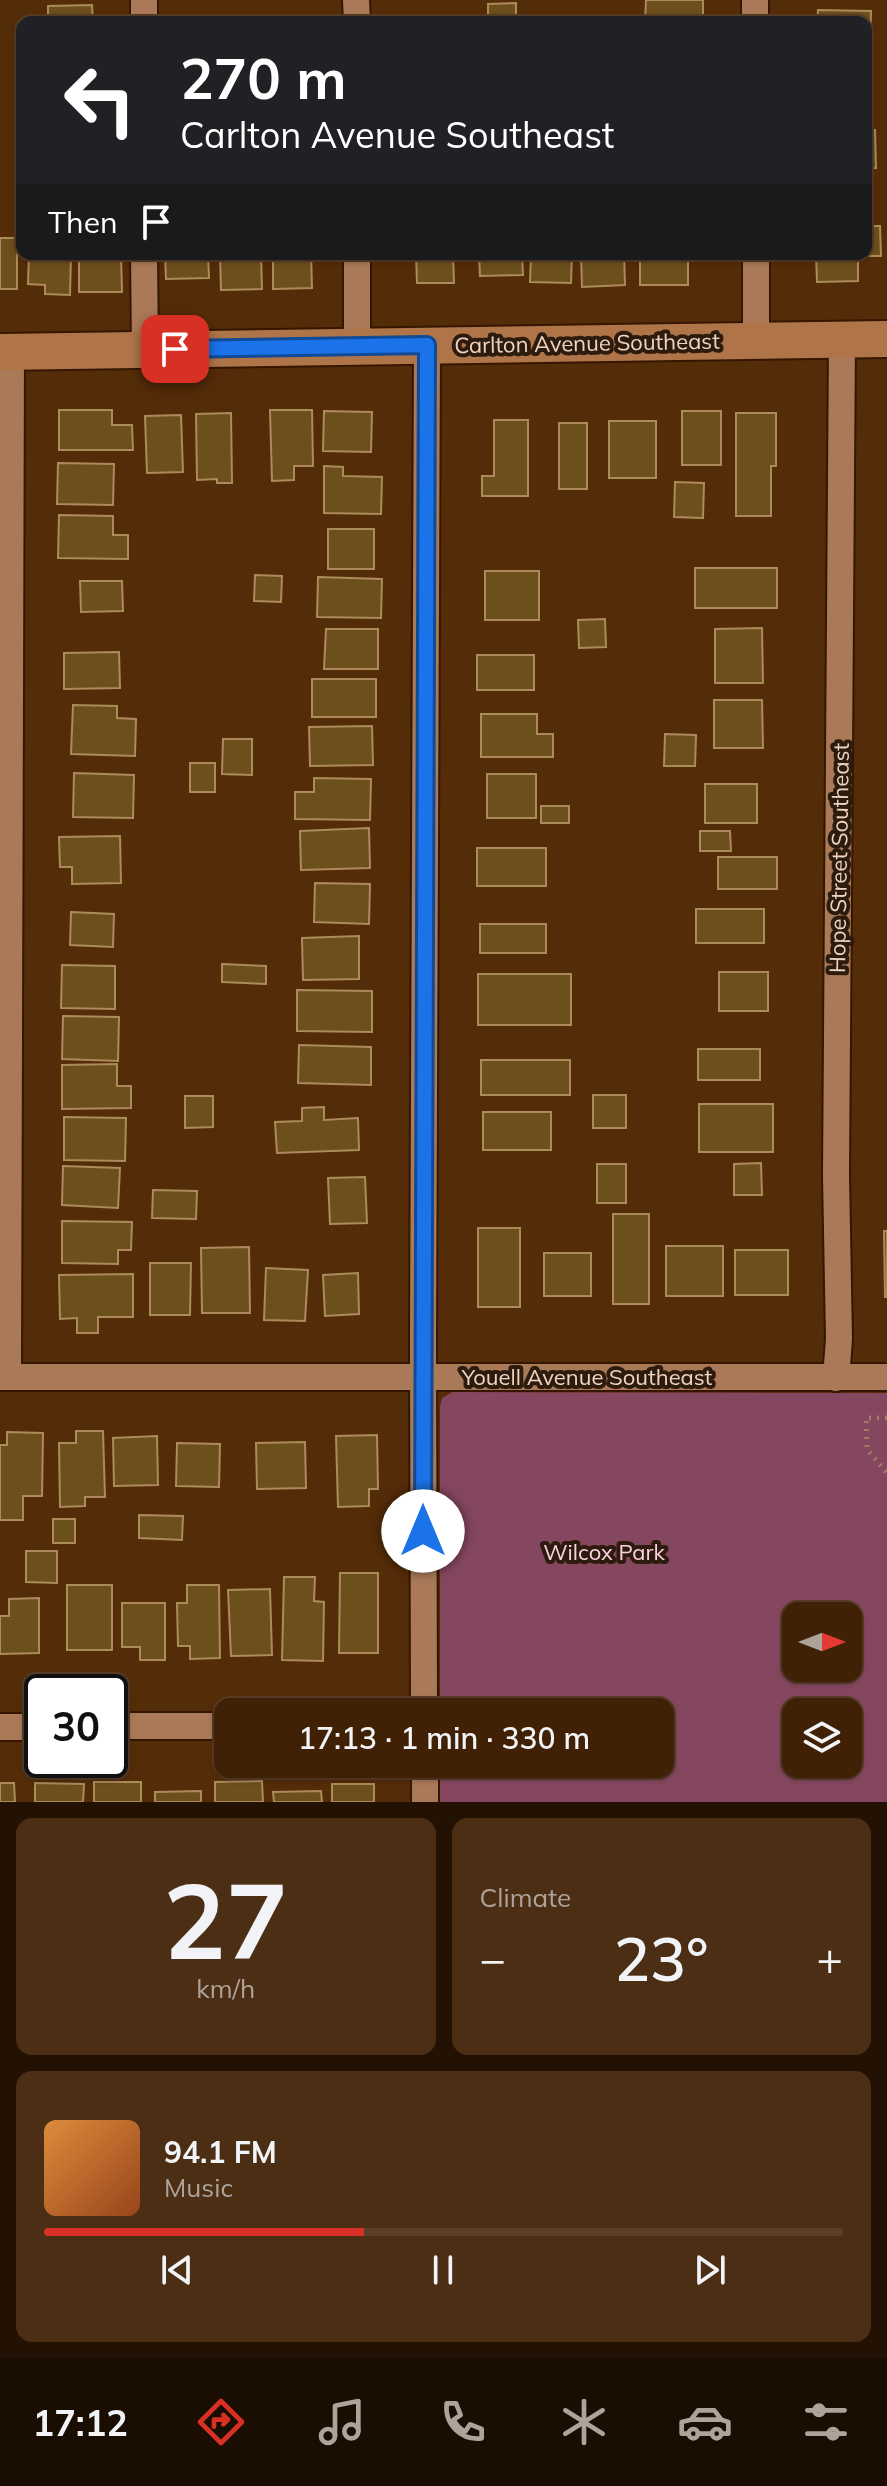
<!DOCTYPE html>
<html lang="en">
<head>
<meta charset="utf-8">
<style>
  body { margin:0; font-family:Mulish,sans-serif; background:#4b2e14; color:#f1f3f6; height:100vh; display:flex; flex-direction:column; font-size:30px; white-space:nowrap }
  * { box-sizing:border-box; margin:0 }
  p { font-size:26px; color:#aea39b }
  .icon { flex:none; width:44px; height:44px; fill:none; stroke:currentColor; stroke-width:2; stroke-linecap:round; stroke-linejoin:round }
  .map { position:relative; height:1802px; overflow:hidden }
  .sheet { display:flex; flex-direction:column; gap:16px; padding:16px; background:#231203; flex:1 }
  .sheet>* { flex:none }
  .banner { position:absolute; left:16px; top:16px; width:856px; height:244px; border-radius:16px; box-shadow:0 2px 6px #0004,0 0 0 2px #593e28; background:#202124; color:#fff; overflow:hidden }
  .needle { width:52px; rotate:90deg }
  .tools { position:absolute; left:782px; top:1602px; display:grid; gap:16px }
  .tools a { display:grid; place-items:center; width:80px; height:80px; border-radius:16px; background:#402106; box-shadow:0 2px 6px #0004,0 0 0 2px #593e28; font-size:40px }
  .speed { position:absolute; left:24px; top:1674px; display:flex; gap:16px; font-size:40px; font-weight:700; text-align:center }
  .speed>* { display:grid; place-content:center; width:104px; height:104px; border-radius:50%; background:#402106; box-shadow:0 2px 6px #0004,0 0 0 2px #593e28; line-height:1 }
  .speed .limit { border:4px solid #111; border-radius:12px; background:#fff; color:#111 }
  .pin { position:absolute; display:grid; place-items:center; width:68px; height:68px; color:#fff; margin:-34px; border-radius:16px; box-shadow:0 4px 12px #0006 }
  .me { position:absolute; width:88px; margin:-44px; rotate:0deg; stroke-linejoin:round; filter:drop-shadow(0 0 6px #0008) }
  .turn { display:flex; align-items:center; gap:28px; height:168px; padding:0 32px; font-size:36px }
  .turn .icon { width:104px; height:104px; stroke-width:2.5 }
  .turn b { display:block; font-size:56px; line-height:68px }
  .then { display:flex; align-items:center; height:76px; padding:0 32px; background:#0003; gap:16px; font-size:30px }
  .big { font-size:60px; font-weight:600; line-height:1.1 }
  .sheet .widget { flex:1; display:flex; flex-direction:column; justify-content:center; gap:12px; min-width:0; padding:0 28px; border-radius:16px; background:#4b2e14 }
  .sheet .dial { align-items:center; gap:0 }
  .dial b { font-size:104px; line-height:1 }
  .song { display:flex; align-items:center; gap:24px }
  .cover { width:96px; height:96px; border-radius:12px; background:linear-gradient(135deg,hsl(30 70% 55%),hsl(20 70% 35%)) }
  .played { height:8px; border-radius:4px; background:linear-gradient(90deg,#d93025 40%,#593e28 40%) }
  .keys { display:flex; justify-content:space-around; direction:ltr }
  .heat { display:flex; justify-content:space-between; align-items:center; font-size:44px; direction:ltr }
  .sheet .tiles { flex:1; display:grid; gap:16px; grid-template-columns:1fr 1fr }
  .widget:last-child { grid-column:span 2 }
  .trip { position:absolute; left:214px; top:1698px; width:460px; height:80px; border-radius:16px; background:#402106; box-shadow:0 2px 6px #0004,0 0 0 2px #593e28; font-weight:600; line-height:80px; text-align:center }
  .dock { display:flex; height:128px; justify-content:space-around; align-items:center; background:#1a0d02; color:#aea39b }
  .dock .icon { width:56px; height:56px }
  .dock .active { color:#d93025 }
  .dock b { font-size:36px; color:#f1f3f6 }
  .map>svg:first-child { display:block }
  .green { fill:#85475f; fill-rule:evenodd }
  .building { fill:#6d4e1d; stroke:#ac8b5b; stroke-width:2 }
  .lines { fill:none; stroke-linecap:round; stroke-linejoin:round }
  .street-casing { stroke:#351600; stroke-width:30 }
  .secondary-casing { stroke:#351600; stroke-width:40 }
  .path { stroke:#a07e63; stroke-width:5; stroke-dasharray:2 6; stroke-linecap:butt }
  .street { stroke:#aa7a58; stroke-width:26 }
  .secondary { stroke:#af7548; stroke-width:36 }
  .route-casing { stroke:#114b97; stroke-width:20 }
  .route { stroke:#1a73e8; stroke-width:14 }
  .labels { text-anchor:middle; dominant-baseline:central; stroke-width:8; stroke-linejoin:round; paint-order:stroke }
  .street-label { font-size:22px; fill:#eed3c1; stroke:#2d1b0d }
  .park-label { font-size:22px; fill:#fcd1df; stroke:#2d1b0d }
</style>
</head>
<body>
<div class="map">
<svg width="887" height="1802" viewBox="0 0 887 1802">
  <rect width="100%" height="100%" fill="#552c08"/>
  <path class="green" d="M452 1392 887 1393V1802H440V1764H660V1712H440V1407L442 1398ZM796 1616H848V1668H796ZM796 1712H848V1764H796Z"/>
  <g class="building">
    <polygon points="646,0 703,0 703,22 645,22"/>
    <polygon points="516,3 516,22 488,22 488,4"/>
    <polygon points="92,5 93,22 48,22 48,6"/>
    <polygon points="818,10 871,11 870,63 866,63 866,22 817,22"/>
    <polygon points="299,15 300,22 253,22 252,16"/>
    <polygon points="462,15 462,22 405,22 405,16"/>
    <polygon points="866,130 875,130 876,168 866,168"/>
    <polygon points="866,226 880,226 881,256 858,256 858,281 817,282 816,254 866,254"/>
    <rect x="0" y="238" width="17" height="51"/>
    <polygon points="29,254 71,254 70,295 45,294 45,285 28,284"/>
    <polygon points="79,254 121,254 122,292 79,292"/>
    <polygon points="165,254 208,254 209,278 166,279"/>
    <polygon points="220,254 261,254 262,289 221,290"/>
    <polygon points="273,254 311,254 312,288 273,289"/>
    <polygon points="416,254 453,254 454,283 417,283"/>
    <polygon points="479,254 522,254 523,275 480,276"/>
    <polygon points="531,254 572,254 571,283 530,282"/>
    <polygon points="581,254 624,254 625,285 582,287"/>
    <rect x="640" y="254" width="48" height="31"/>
    <polygon points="59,410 112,410 112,425 132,425 133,450 59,450"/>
    <polygon points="270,410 312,410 313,466 294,466 294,480 272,481"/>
    <polygon points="324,411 372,412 371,452 323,451"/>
    <rect x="682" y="411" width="39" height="54"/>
    <polygon points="231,413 232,483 217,483 217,479 197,480 196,414"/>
    <polygon points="736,413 776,413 776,466 771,466 771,516 736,516"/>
    <polygon points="181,415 183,472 147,473 145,416"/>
    <polygon points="494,420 528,420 528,496 482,496 482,476 494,476"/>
    <rect x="609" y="421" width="47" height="57"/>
    <rect x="559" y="423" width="28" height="66"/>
    <polygon points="58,463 114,464 113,505 57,504"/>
    <polygon points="324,466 343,467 343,476 382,477 381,514 324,513"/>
    <polygon points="675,482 704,483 703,518 674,517"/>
    <polygon points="59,515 113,516 113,535 128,535 128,559 58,558"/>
    <rect x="328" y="529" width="46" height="40"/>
    <rect x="695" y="568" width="82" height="40"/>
    <rect x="485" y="571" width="54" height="49"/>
    <polygon points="255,575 282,576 281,602 254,601"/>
    <polygon points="318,577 382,579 381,618 317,617"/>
    <polygon points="80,581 122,581 123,611 81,612"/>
    <polygon points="605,619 606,647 579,648 578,620"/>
    <polygon points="762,628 763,683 715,683 715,629"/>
    <polygon points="326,629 378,629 378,669 324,669"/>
    <polygon points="119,652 120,688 64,689 64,653"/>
    <rect x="477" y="655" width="57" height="35"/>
    <rect x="312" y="679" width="64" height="38"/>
    <polygon points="714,700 762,700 763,748 714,748"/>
    <polygon points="73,705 117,706 117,718 136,719 135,756 71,754"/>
    <polygon points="481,714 537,714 537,734 553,734 553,757 481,757"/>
    <polygon points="372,726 373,765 310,766 309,727"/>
    <polygon points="665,734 696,735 695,766 664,766"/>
    <polygon points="223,739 252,739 252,775 222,774"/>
    <rect x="190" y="763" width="25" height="29"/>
    <polygon points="74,773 134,775 133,818 73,817"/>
    <rect x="487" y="774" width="49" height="44"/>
    <polygon points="314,778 371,779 370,820 295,819 295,792 314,792"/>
    <rect x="705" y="784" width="52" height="39"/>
    <rect x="541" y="806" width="28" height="17"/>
    <polygon points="369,828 370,868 301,870 300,831"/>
    <polygon points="700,831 730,831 731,851 700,851"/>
    <polygon points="120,836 121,883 72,884 72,867 60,867 59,837"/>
    <rect x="477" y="848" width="69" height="38"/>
    <rect x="718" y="857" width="59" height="32"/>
    <polygon points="315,883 370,884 369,924 314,922"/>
    <rect x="696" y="909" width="68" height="34"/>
    <polygon points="71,912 114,914 113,947 70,945"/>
    <rect x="480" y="924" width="66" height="29"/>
    <polygon points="359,936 359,979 303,980 302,938"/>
    <polygon points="222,964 266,966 266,984 222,982"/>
    <polygon points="62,965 115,966 115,1009 61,1008"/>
    <rect x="719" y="972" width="49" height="39"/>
    <rect x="478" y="974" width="93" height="51"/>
    <polygon points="297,990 372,991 372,1032 297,1031"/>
    <polygon points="63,1016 119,1017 118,1061 62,1059"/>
    <polygon points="299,1045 371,1047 371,1085 298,1083"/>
    <rect x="698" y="1049" width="62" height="31"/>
    <rect x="481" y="1060" width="89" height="35"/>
    <polygon points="117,1064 117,1086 131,1086 131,1108 62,1109 62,1065"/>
    <rect x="593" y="1095" width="33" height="33"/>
    <polygon points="185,1096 213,1096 213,1127 185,1128"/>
    <rect x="699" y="1104" width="74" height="48"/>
    <polygon points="324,1107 324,1120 358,1118 359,1150 277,1153 275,1122 302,1121 302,1108"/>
    <rect x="483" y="1112" width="68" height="38"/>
    <polygon points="64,1117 126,1118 125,1161 64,1160"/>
    <polygon points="761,1163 762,1195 734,1195 734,1164"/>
    <rect x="597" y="1164" width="29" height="39"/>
    <polygon points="63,1166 120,1168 118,1208 62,1205"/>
    <polygon points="365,1177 367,1223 330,1224 328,1178"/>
    <polygon points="153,1190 197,1191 196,1219 152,1218"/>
    <rect x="613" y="1214" width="36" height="90"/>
    <polygon points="62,1221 132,1222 131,1250 118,1250 118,1264 62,1263"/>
    <rect x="478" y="1228" width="42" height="79"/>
    <polygon points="884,1231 887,1231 887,1297 885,1297"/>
    <rect x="666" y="1246" width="57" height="50"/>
    <polygon points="249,1247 250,1313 202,1313 201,1248"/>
    <rect x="735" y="1250" width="53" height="45"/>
    <rect x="544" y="1253" width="47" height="43"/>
    <polygon points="150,1263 191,1263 190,1315 150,1315"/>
    <polygon points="266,1268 308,1270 305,1321 264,1320"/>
    <polygon points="358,1273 359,1314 325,1316 323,1275"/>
    <polygon points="133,1274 133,1317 98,1317 98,1333 77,1333 77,1318 60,1319 59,1275"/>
    <polygon points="76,1431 103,1431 105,1497 85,1497 85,1506 60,1507 59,1443 76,1443"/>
    <polygon points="7,1432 43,1433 42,1496 23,1496 23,1520 0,1520 0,1445 7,1445"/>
    <polygon points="377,1435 378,1489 369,1489 369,1506 338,1507 336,1436"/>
    <polygon points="157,1436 158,1485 114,1486 113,1438"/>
    <polygon points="305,1442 306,1488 257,1489 256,1443"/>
    <polygon points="177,1443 220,1444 219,1487 176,1486"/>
    <polygon points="139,1515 183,1516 182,1540 139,1538"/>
    <rect x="53" y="1519" width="22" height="24"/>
    <polygon points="26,1551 57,1551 57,1583 26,1582"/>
    <polygon points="340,1573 378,1573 378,1653 339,1653"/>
    <polygon points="284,1577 315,1577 314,1601 324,1602 323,1661 282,1660"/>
    <rect x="67" y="1585" width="45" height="65"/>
    <polygon points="187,1585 219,1585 220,1658 190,1659 190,1646 178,1646 177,1603 187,1603"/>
    <polygon points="270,1589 272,1655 231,1656 228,1590"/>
    <polygon points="39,1598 39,1653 0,1654 0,1616 9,1616 9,1599"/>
    <polygon points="122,1603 165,1603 165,1660 140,1660 140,1647 122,1647"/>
    <polygon points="262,1781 263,1802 215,1802 215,1782"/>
    <rect x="94" y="1782" width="47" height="20"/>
    <polygon points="0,1783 14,1783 15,1802 0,1802"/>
    <polygon points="35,1783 84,1784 83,1802 35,1802"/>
    <rect x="332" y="1784" width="42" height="18"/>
    <polygon points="201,1791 201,1802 155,1802 155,1792"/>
    <polygon points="321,1791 322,1802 274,1802 273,1792"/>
  </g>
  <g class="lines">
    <g class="street-casing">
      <g id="street">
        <polyline points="144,0 144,22"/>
        <polyline points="356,0 357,22"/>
        <polyline points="755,0 755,22"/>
        <polyline points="144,254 145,350"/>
        <polyline points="357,254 357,346"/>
        <polyline points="756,254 756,340"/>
        <polyline points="0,1377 887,1377"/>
        <polyline points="8,1377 11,351"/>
        <polyline points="836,1378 839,1339 836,1175 842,339"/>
        <polyline points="424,1712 423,1341 427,345"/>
        <polyline points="110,1726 228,1726"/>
        <polyline points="0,1727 42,1727"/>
        <polyline points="425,1764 425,1802"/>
      </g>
    </g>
    <g class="secondary-casing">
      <polyline id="secondary" points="0,352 887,339"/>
    </g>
    <polyline class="path" points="887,1418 866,1418 867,1449 887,1473"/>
    <use href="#street" class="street"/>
    <use href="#secondary" class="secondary"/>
  </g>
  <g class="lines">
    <g class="route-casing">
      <polyline id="route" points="175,349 427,345 423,1531"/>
    </g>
    <use href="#route" class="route"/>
  </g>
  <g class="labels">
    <g class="street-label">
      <text transform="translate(587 343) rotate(-1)">Carlton Avenue Southeast</text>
      <text transform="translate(839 858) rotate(-89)">Hope Street Southeast</text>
      <text x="587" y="1377">Youell Avenue Southeast</text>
    </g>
    <g class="park-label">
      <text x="604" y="1552">Wilcox Park</text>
    </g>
  </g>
</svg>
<div class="tools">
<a><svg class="needle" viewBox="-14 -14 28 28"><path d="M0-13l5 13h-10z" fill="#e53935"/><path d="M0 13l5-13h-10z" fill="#aea39b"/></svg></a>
<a><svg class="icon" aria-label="layers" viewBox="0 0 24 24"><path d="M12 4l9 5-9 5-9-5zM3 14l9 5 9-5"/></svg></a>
</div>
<div class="speed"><div class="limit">30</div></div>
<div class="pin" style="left:175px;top:349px;background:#d93025"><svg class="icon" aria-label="arrive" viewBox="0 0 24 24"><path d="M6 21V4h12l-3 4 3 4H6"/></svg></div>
<svg class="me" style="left:423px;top:1531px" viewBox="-20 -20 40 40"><circle r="19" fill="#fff"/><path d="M0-13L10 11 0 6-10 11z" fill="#1a73e8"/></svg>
<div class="trip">17:13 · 1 min · 330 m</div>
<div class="banner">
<div class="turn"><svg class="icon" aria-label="left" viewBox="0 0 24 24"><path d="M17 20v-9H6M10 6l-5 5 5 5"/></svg><div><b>270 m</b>Carlton Avenue Southeast</div></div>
<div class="then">Then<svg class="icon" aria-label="arrive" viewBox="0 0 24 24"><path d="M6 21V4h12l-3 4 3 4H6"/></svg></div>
</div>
</div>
<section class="sheet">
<div class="tiles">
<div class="widget dial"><b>27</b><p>km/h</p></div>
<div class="widget"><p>Climate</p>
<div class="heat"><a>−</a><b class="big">23°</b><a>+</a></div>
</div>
<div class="widget">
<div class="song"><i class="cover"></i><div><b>94.1 FM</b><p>Music</p></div></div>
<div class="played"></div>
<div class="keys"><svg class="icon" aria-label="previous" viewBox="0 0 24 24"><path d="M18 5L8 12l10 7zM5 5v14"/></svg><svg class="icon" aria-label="pause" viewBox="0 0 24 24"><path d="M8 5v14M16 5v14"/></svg><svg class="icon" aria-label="next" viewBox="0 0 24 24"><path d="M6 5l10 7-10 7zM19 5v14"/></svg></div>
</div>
</div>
</section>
<nav class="dock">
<b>17:12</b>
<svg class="icon active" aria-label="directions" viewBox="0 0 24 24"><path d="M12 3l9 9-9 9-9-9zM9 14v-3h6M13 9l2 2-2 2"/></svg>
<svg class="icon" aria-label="music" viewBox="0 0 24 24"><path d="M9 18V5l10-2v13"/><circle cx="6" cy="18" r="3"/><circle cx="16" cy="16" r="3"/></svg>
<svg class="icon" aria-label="phone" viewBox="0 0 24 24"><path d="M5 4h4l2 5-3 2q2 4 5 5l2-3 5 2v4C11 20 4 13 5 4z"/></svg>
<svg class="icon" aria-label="climate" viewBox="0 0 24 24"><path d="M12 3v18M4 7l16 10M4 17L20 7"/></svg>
<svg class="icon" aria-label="car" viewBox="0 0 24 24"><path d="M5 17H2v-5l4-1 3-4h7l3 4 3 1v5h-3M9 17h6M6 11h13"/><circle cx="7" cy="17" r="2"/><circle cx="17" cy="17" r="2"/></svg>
<svg class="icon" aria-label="filters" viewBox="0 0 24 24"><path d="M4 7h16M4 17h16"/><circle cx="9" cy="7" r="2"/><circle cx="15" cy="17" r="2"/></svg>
</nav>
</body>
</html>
